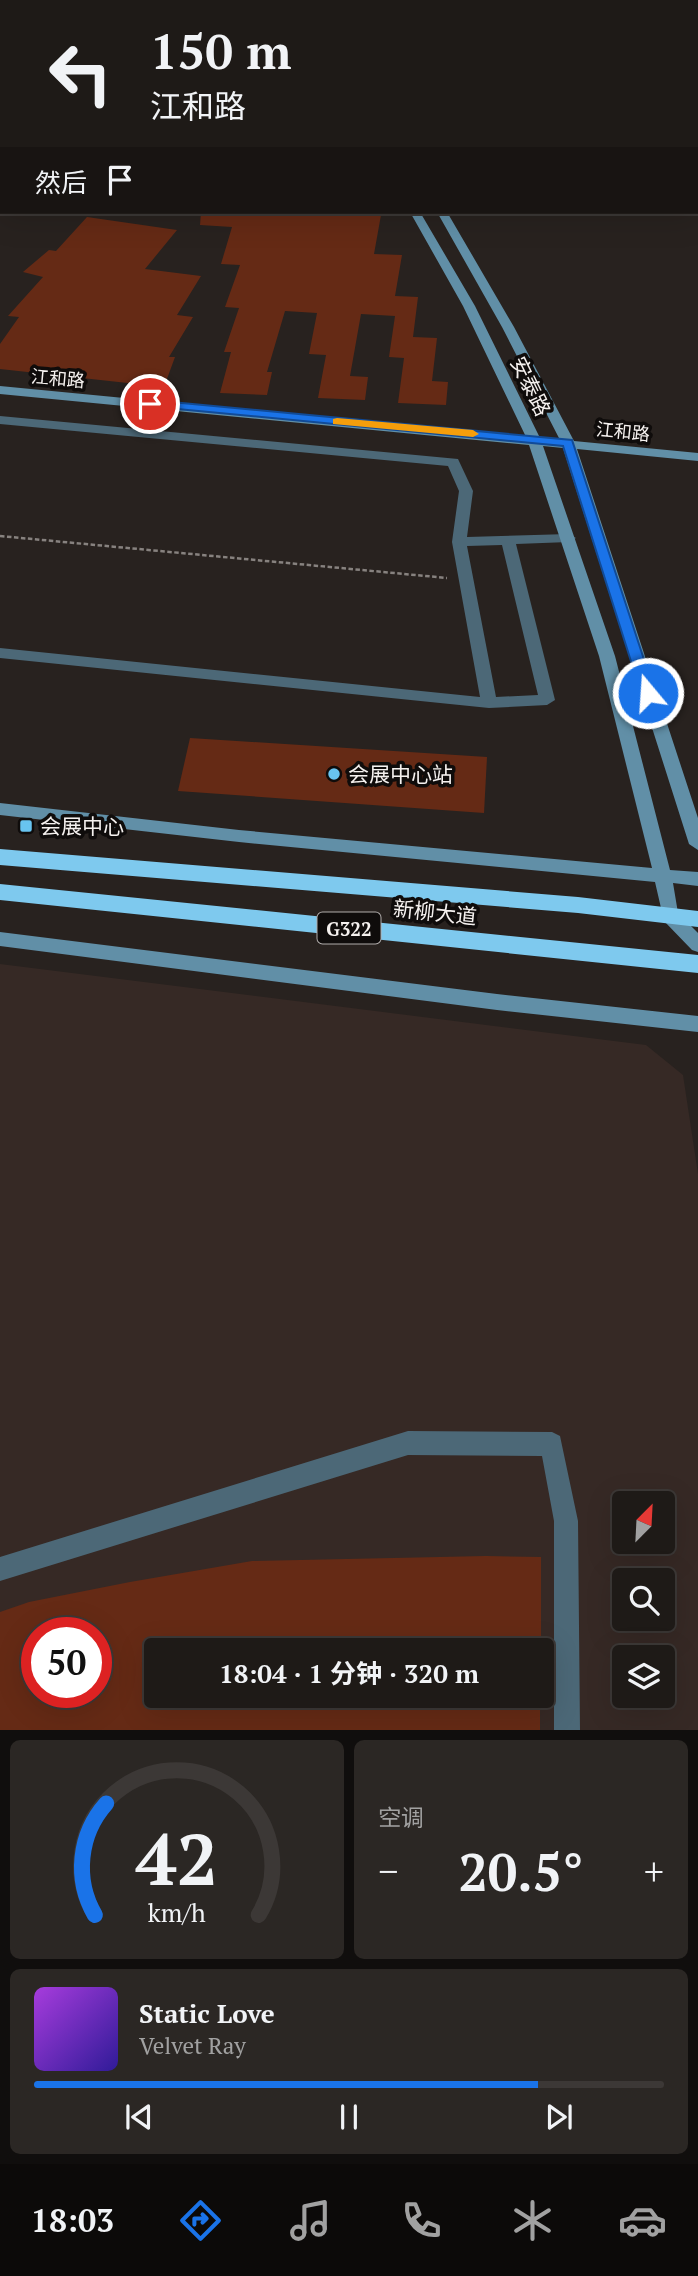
<!DOCTYPE html>
<html lang="zh">
<head>
<meta charset="utf-8">
<style>
  body { margin:0; font-family:"PT Serif","Noto Sans SC",serif; background:#2b2724; color:#f1f3f6; height:100vh; display:flex; flex-direction:column; font-size:26px; white-space:nowrap }
  * { box-sizing:border-box; margin:0 }
  p { font-size:23px; color:#a1a1a1 }
  .icon { flex:none; width:38px; height:38px; fill:none; stroke:currentColor; stroke-width:2; stroke-linecap:round; stroke-linejoin:round }
  .map { position:relative; height:1730px; overflow:hidden }
  .sheet { display:flex; flex-direction:column; gap:10px; padding:10px; background:#100e0d; flex:1 }
  .sheet>* { flex:none }
  .hud { position:absolute; left:0px; top:0px; width:698px; height:214px; box-shadow:0 7px 28px #0002,0 0 0 2px #3c3836; background:#1e1a17; color:#f1f3f6; overflow:hidden }
  .needle { width:46px; rotate:24deg }
  .fabs { position:absolute; left:612px; top:1491px; display:grid; gap:14px }
  .fabs a { display:grid; place-items:center; width:63px; height:63px; border-radius:7px; background:#1e1a17; box-shadow:0 7px 28px #0002,0 0 0 2px #3c3836; font-size:35px }
  .speed { position:absolute; left:21px; top:1617px; display:flex; gap:14px; font-size:35px; font-weight:700; text-align:center }
  .speed>* { display:grid; place-content:center; width:91px; height:91px; border-radius:50%; background:#1e1a17; box-shadow:0 7px 28px #0002,0 0 0 2px #3c3836; line-height:1 }
  .speed .limit { border:10px solid #d22; background:#fff; color:#111 }
  .pin { position:absolute; display:grid; place-items:center; width:60px; height:60px; color:#fff; margin:-30px; border:4px solid #fff; border-radius:50%; box-shadow:0 2px 7px #0007 }
  .me { position:absolute; width:77px; margin:-38px; rotate:342deg; stroke-linejoin:round; filter:drop-shadow(0 0 5px #0008) }
  .turn { display:flex; align-items:center; gap:24px; height:147px; padding:0 35px; font-size:32px }
  .turn .icon { width:91px; height:91px; stroke-width:2.5 }
  .turn b { display:block; font-size:49px; line-height:60px }
  .then { display:flex; align-items:center; height:66px; padding:0 35px; background:#0003; gap:14px; font-size:26px }
  .big { font-size:52px; font-weight:700; line-height:1.1 }
  .sheet .tile { flex:1; display:flex; flex-direction:column; justify-content:center; gap:10px; min-width:0; padding:0 24px; border-radius:10px; background:#2b2724 }
  .sheet .dial { align-items:center; gap:0 }
  .dial svg { height:182px; overflow:visible; fill:none; stroke:#3c3836; stroke-width:7; stroke-linecap:round; text-anchor:middle }
  .dial text { fill:#f1f3f6; stroke:none }
  .song { display:flex; align-items:center; gap:21px }
  .cover { width:84px; height:84px; border-radius:10px; background:linear-gradient(135deg,hsl(280 70% 55%),hsl(250 70% 35%)) }
  .played { height:7px; border-radius:4px; background:linear-gradient(90deg,#1a73e8 80%,#3c3836 80%) }
  .keys { display:flex; justify-content:space-around; direction:ltr }
  .heat { display:flex; justify-content:space-between; align-items:center; font-size:38px; direction:ltr }
  .sheet .tiles { flex:1; display:grid; gap:10px; grid-template-columns:1fr 1fr }
  .tile:last-child { grid-column:span 2 }
  .trip { position:absolute; left:144px; top:1638px; width:410px; height:70px; border-radius:7px; background:#1e1a17; box-shadow:0 7px 28px #0002,0 0 0 2px #3c3836; font-weight:700; line-height:70px; text-align:center }
  .dock { display:flex; height:112px; justify-content:space-around; align-items:center; background:#0c0a09; color:#a1a1a1 }
  .dock .icon { width:49px; height:49px }
  .dock .active { color:#1a73e8 }
  .dock b { font-size:32px; color:#f1f3f6 }
  .map>svg:first-child { display:block }
  .built { fill:#362925; fill-rule:evenodd }
  .building { fill:#652a15; fill-rule:evenodd }
  .lines { fill:none; stroke-linecap:round; stroke-linejoin:round }
  .path { stroke:#87827f; stroke-width:2.5; stroke-dasharray:4.5 2.5; stroke-linecap:butt }
  .street { fill:#4c6877; fill-rule:evenodd }
  .secondary { fill:#618fa7; fill-rule:evenodd }
  .highway { fill:#7ec9ee; fill-rule:evenodd }
  .route { fill:#1a73e8; stroke:#114b97; stroke-width:2 }
  .slow { fill:#f59e0b }
  .poi-dot { fill:#68c4f0; stroke:#0f0c0b; stroke-width:2.5 }
  .labels { text-anchor:middle; dominant-baseline:central; stroke-width:7; stroke-linejoin:round; paint-order:stroke }
  .far-street-label { font-size:18px; fill:#f5f1ef; stroke:#0f0c0b }
  .shield { fill:#0f0c0b; stroke:#b0acab; stroke-width:2 }
  .shield-label { font-size:19px; font-weight:bold; fill:#f5f1ef }
  .street-label { font-size:21px; fill:#f5f1ef; stroke:#0f0c0b }
  .poi-label { font-size:21px; fill:#f5f1ef; stroke:#0f0c0b; text-anchor:start }
</style>
</head>
<body>
<div class="map">
<svg width="698" height="1730" viewBox="0 0 698 1730">
  <rect width="100%" height="100%" fill="#28221f"/>
  <path class="built" d="M0 964 646 1045 683 1075 698 1174V1730H0ZM625 1503H663V1542H625ZM625 1580H663V1619H625ZM37 1633H96V1692H37ZM156 1650H541V1696H156ZM625 1657H663V1696H625Z"/>
  <g class="building">
    <polygon points="201,212 381,215 374,254 402,255 395,296 418,297 413,337 437,338 432,381 448,382 446,405 398,403 404,358 389,357 395,316 361,314 350,376 368,377 365,400 318,398 326,355 309,354 317,313 285,311 267,372 272,372 267,395 220,393 231,352 224,352 239,308 225,307 240,265 221,264 232,227 200,225"/>
    <polygon points="87,217 177,230 145,269 201,276 177,315 193,317 169,357 175,357 164,387 0,369 0,344 19,317 8,316 43,277 23,272 49,250 56,251"/>
    <polygon points="190,738 487,757 484,813 178,791"/>
    <path d="M486 1556 541 1557V1650H156V1696H540V1730H0V1612L29 1602 130 1582 252 1561ZM37 1633H96V1692H37Z"/>
  </g>
  <g class="lines">
    <polyline class="path" points="0,536 447,578"/>
    <g class="street">
      <polygon points="522,0 555,0 556,2 523,2"/>
      <path d="M0 416 458 459 473 491 467 537 569 534 576 538 569 542 516 544 555 700 547 705 489 708 0 658V648L480 697 452 542 459 491 448 466 0 424ZM502 545 538 695 496 697 467 546Z"/>
      <polygon points="408,1431 552,1432 560,1436 578,1521 580,1730 554,1730 554,1521 542,1456 408,1455 0,1581 0,1557"/>
    </g>
    <g class="secondary">
      <polygon points="0,0 8,0 0,5"/>
      <polygon points="14,0 29,0 30,2 15,2"/>
      <rect x="347" y="0" width="8" height="2"/>
      <polygon points="375,0 383,0 374,2"/>
      <rect x="662" y="0" width="8" height="2"/>
      <rect x="0" y="11" width="2" height="6"/>
      <rect x="696" y="76" width="2" height="6"/>
      <polygon points="410,212 420,212 475,306 540,438 560,440 502,327 437,212 447,212 514,327 574,441 698,453 698,461 577,449 698,818 698,850 689,844 563,448 543,446 615,656 670,870 698,872 698,886 673,883 678,913 698,933 698,952 692,950 664,921 655,882 239,842 0,815 0,803 239,830 652,868 599,656 529,445 0,394 0,386 526,437 463,306"/>
      <polygon points="0,932 497,994 698,1016 698,1032 497,1010 0,946"/>
    </g>
    <g class="highway">
      <polygon points="0,849 578,897 698,911 698,927 578,913 0,865"/>
      <polygon points="0,884 698,955 698,973 0,900"/>
    </g>
  </g>
  <polygon class="route" points="150,400 572,440 655,693 648,698 641,693 563,446 146,406 144,404"/>
  <polygon class="slow" points="337,418 473,430 479,434 473,437 333,424 333,419"/>
  <g class="poi-dot">
    <circle cx="334" cy="774" r="7"/>
    <rect x="19" y="819" width="14" height="14" rx="3.5"/>
  </g>
  <g class="labels">
    <g class="far-street-label">
      <text transform="translate(58 378) rotate(5)">江和路</text>
      <text transform="translate(623 431) rotate(6)">江和路</text>
    </g>
    <rect class="shield" x="317.5" y="912.5" width="63" height="31" rx="5"/>
    <g class="shield-label">
      <text x="349" y="928">G322</text>
    </g>
    <g class="street-label">
      <text transform="translate(531 386) rotate(64)">安泰路</text>
      <text transform="translate(435 912) rotate(6)">新柳大道</text>
    </g>
    <g class="poi-label">
      <text x="348" y="774">会展中心站</text>
      <text x="40" y="826">会展中心</text>
    </g>
  </g>
</svg>
<div class="fabs">
<a><svg class="needle" viewBox="-14 -14 28 28"><path d="M0-13l5 13h-10z" fill="#e53935"/><path d="M0 13l5-13h-10z" fill="#a1a1a1"/></svg></a>
<a><svg class="icon" aria-label="search" viewBox="0 0 24 24"><circle cx="10" cy="10" r="6"/><path d="M15 15l6 6"/></svg></a>
<a><svg class="icon" aria-label="layers" viewBox="0 0 24 24"><path d="M12 4l9 5-9 5-9-5zM3 14l9 5 9-5"/></svg></a>
</div>
<div class="speed"><div class="limit">50</div></div>
<div class="pin" style="left:150px;top:404px;background:#d93025"><svg class="icon" aria-label="arrive" viewBox="0 0 24 24"><path d="M6 21V4h12l-3 4 3 4H6"/></svg></div>
<svg class="me" style="left:648px;top:693px" viewBox="-20 -20 40 40"><circle r="17" fill="#1a73e8" stroke="#fff" stroke-width="3"/><path d="M0-11L8 9 0 5-8 9z" fill="#fff"/></svg>
<div class="trip">18:04 · 1 分钟 · 320 m</div>
<div class="hud">
<div class="turn"><svg class="icon" aria-label="left" viewBox="0 0 24 24"><path d="M17 20v-9H6M10 6l-5 5 5 5"/></svg><div><b>150 m</b>江和路</div></div>
<div class="then">然后<svg class="icon" aria-label="arrive" viewBox="0 0 24 24"><path d="M6 21V4h12l-3 4 3 4H6"/></svg></div>
</div>
</div>
<section class="sheet">
<div class="tiles">
<div class="tile dial"><svg viewBox="0 0 100 80">
<path d="M14 69A42 42 0 1 1 86 69"/>
<path d="M14 69A42 42 0 0 1 19 20" stroke="#1a73e8"/>
<text x="50" y="56" font-size="32" font-weight="700">42</text>
<text x="50" y="72" font-size="11">km/h</text>
</svg></div>
<div class="tile"><p>空调</p>
<div class="heat"><a>−</a><b class="big">20.5°</b><a>+</a></div>
</div>
<div class="tile">
<div class="song"><i class="cover"></i><div><b>Static Love</b><p>Velvet Ray</p></div></div>
<div class="played"></div>
<div class="keys"><svg class="icon" aria-label="previous" viewBox="0 0 24 24"><path d="M18 5L8 12l10 7zM5 5v14"/></svg><svg class="icon" aria-label="pause" viewBox="0 0 24 24"><path d="M8 5v14M16 5v14"/></svg><svg class="icon" aria-label="next" viewBox="0 0 24 24"><path d="M6 5l10 7-10 7zM19 5v14"/></svg></div>
</div>
</div>
</section>
<nav class="dock">
<b>18:03</b>
<svg class="icon active" aria-label="directions" viewBox="0 0 24 24"><path d="M12 3l9 9-9 9-9-9zM9 14v-3h6M13 9l2 2-2 2"/></svg>
<svg class="icon" aria-label="music" viewBox="0 0 24 24"><path d="M9 18V5l10-2v13"/><circle cx="6" cy="18" r="3"/><circle cx="16" cy="16" r="3"/></svg>
<svg class="icon" aria-label="phone" viewBox="0 0 24 24"><path d="M5 4h4l2 5-3 2q2 4 5 5l2-3 5 2v4C11 20 4 13 5 4z"/></svg>
<svg class="icon" aria-label="climate" viewBox="0 0 24 24"><path d="M12 3v18M4 7l16 10M4 17L20 7"/></svg>
<svg class="icon" aria-label="car" viewBox="0 0 24 24"><path d="M5 17H2v-5l4-1 3-4h7l3 4 3 1v5h-3M9 17h6M6 11h13"/><circle cx="7" cy="17" r="2"/><circle cx="17" cy="17" r="2"/></svg>
</nav>
</body>
</html>
